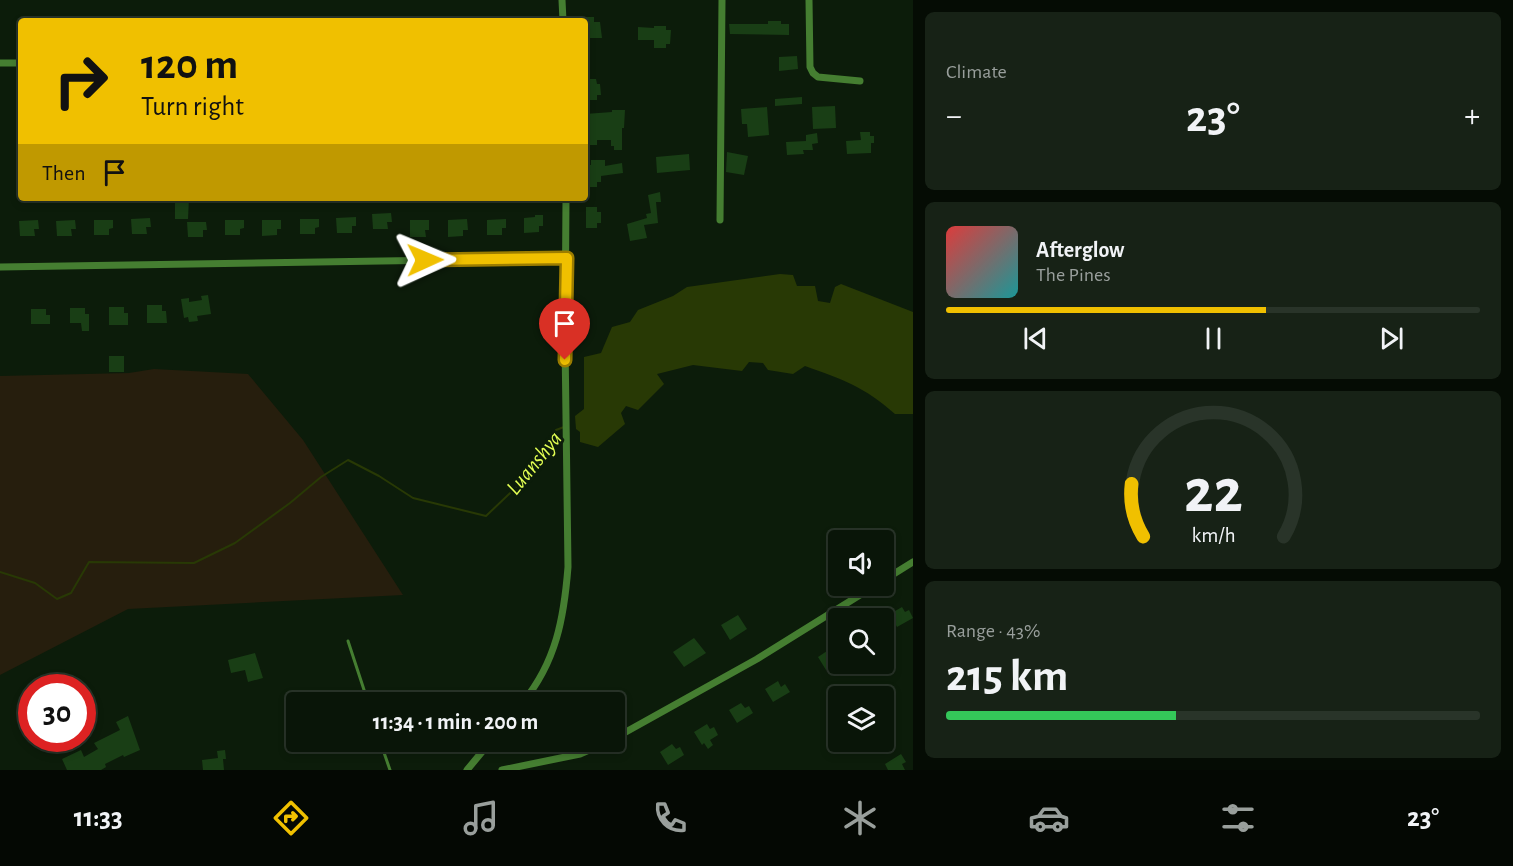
<!DOCTYPE html>
<html lang="en">
<head>
<meta charset="utf-8">
<style>
  body { margin:0; font-family:"Alegreya Sans",sans-serif; background:#172216; color:#f1f3f6; height:100vh; display:flex; flex-direction:column; font-size:22px; white-space:nowrap }
  * { box-sizing:border-box; margin:0 }
  p { font-size:20px; color:#999f9c }
  .icon { flex:none; width:33px; height:33px; fill:none; stroke:currentColor; stroke-width:2; stroke-linecap:round; stroke-linejoin:round }
  .map { position:relative; flex:1; overflow:hidden }
  .panel { display:flex; flex-direction:column; gap:12px; padding:12px; background:#050c04; width:600px }
  .panel>* { flex:none }
  .top-card { position:absolute; left:18px; top:18px; width:570px; height:183px; border-radius:6px; box-shadow:0 3px 9px #0003,0 0 0 2px #293429; background:#f0c000; color:#111; overflow:hidden }
  .buttons { position:absolute; left:828px; top:530px; display:grid; gap:12px }
  .buttons a { display:grid; place-items:center; width:66px; height:66px; border-radius:6px; background:#091508; box-shadow:0 3px 9px #0003,0 0 0 2px #293429; font-size:30px }
  .speed { position:absolute; left:18px; top:674px; display:flex; gap:12px; font-size:30px; font-weight:700; text-align:center }
  .speed>* { display:grid; place-content:center; width:78px; height:78px; border-radius:50%; background:#091508; box-shadow:0 3px 9px #0003,0 0 0 2px #293429; line-height:1 }
  .speed .limit { border:9px solid #d22; background:#fff; color:#111 }
  .pin { position:absolute; display:grid; place-items:center; width:51px; height:51px; color:#fff; margin:-62px -26px; border-radius:50% 50% 50% 0; rotate:-45deg; box-shadow:0 0 6px #0007 }
  .pin .icon { rotate:45deg }
  .me { position:absolute; width:66px; margin:-33px; rotate:89deg; stroke-linejoin:round; filter:drop-shadow(0 0 4px #0008) }
  .turn { display:flex; align-items:center; gap:21px; height:126px; padding:0 24px; font-size:27px }
  .turn .icon { width:78px; height:78px; stroke-width:2.5 }
  .turn b { display:block; font-size:42px; line-height:51px }
  .then { display:flex; align-items:center; height:57px; padding:0 24px; background:#0003; gap:12px; font-size:22px }
  .big { font-size:45px; font-weight:600; line-height:1.1 }
  .panel .card { flex:1; display:flex; flex-direction:column; justify-content:center; gap:9px; min-width:0; padding:0 21px; border-radius:9px; background:#172216 }
  .panel .dial { align-items:center; gap:0 }
  .dial svg { height:156px; overflow:visible; fill:none; stroke:#293429; stroke-width:7; stroke-linecap:round; text-anchor:middle }
  .dial text { fill:#f1f3f6; stroke:none }
  .song { display:flex; align-items:center; gap:18px }
  .cover { width:72px; height:72px; border-radius:9px; background:linear-gradient(135deg,hsl(0 70% 55%),hsl(180 70% 35%)) }
  .played { height:6px; border-radius:3px; background:linear-gradient(90deg,#f0c000 60%,#293429 60%) }
  .keys { display:flex; justify-content:space-around; direction:ltr }
  .heat { display:flex; justify-content:space-between; align-items:center; font-size:33px; direction:ltr }
  .charge { height:9px; border-radius:4px; background:linear-gradient(90deg,#34c759 43%,#293429 0) }
  .trip { position:absolute; left:286px; top:692px; width:339px; height:60px; border-radius:6px; background:#091508; box-shadow:0 3px 9px #0003,0 0 0 2px #293429; font-weight:600; line-height:60px; text-align:center }
  .dock { display:flex; height:96px; justify-content:space-around; align-items:center; background:#040803; color:#999f9c }
  .dock .icon { width:42px; height:42px }
  .dock .current { color:#f0c000 }
  .dock b { font-size:27px; color:#f1f3f6 }
  main { display:flex; flex:1; min-height:0 }
  .map>svg:first-child { display:block }
  .green { fill:#261e0d }
  .water { fill:#283905 }
  .lines { fill:none; stroke-linecap:round; stroke-linejoin:round }
  .stream { stroke:#283905; stroke-width:2 }
  .building { fill:#193e15 }
  .service { stroke:#457e31; stroke-width:3 }
  .minor { stroke:#457e31; stroke-width:7 }
  .route-casing { stroke:#9c7d00; stroke-width:15 }
  .route { stroke:#f0c000; stroke-width:10 }
  .labels { text-anchor:middle; dominant-baseline:central; stroke-width:6; stroke-linejoin:round; paint-order:stroke }
  .water-label { font-size:22px; font-style:italic; fill:#e3ff53; stroke:#0c1c0a }
</style>
</head>
<body>
<main>
<div class="map">
<svg width="913" height="770" viewBox="0 0 913 770">
  <rect width="100%" height="100%" fill="#0c1c0a"/>
  <polygon class="green" points="154,369 248,374 303,440 403,595 128,609 0,675 0,376 129,373"/>
  <path class="water" d="M780 274 793 275 797 286H815L818 301 830 303 835 287 841 284 913 312V414H895C865 387 842 379 805 366L793 374 768 370 763 363 749 362 742 371 693 365 657 374 664 384 638 410 626 406 621 413 625 424 598 447 580 442V432L576 429 575 416 584 409V357L601 353 612 327 630 322 638 310 673 296 687 287Z"/>
  <g class="lines">
    <polyline class="stream" points="0,572 35,583 57,599 71,593 89,562 194,563 235,543 290,503 321,477 348,460 379,476 413,498 486,516 528,476 556,430 564,427"/>
  </g>
  <g class="building">
    <polygon points="585,17 594,17 594,22 600,22 602,38 585,38"/>
    <polygon points="768,21 781,21 781,24 789,24 789,35 730,34 729,24 768,24"/>
    <polygon points="654,26 666,26 666,30 671,30 670,44 666,44 666,48 654,48 654,40 638,40 638,27 654,28"/>
    <polygon points="797,56 798,69 779,71 779,57"/>
    <polygon points="586,79 596,79 597,84 600,84 601,95 597,95 597,100 586,100"/>
    <polygon points="802,97 802,104 775,106 775,99"/>
    <polygon points="835,106 836,128 813,129 812,107"/>
    <polygon points="767,107 769,135 748,137 747,124 742,124 741,109"/>
    <polygon points="612,110 625,110 624,128 622,128 622,150 614,150 614,146 611,146 611,140 597,140 597,145 586,145 585,114 612,112"/>
    <polygon points="860,132 870,132 870,136 874,136 874,143 871,143 871,153 847,154 846,141 861,140"/>
    <polygon points="817,133 818,143 812,144 813,150 803,150 804,154 787,155 786,142 806,141 806,135"/>
    <polygon points="727,152 748,156 744,175 726,172"/>
    <polygon points="689,154 690,170 657,173 656,157"/>
    <polygon points="591,160 605,160 605,166 622,163 623,173 601,176 601,182 597,182 597,187 587,187 586,165 591,165"/>
    <polygon points="660,192 661,202 656,202 658,223 644,225 647,238 630,241 627,224 647,218 646,214 651,213 648,195"/>
    <polygon points="175,198 189,198 188,219 175,219"/>
    <polygon points="586,207 597,207 597,212 601,212 601,223 597,223 597,228 586,228"/>
    <polygon points="391,213 392,222 387,222 388,229 373,229 372,214"/>
    <polygon points="535,215 543,215 543,226 539,226 539,232 524,233 524,218 535,217"/>
    <polygon points="356,217 356,226 352,226 352,233 337,233 336,218"/>
    <polygon points="150,218 151,227 146,227 147,234 132,234 131,219"/>
    <polygon points="300,219 319,219 319,227 315,228 315,234 300,234"/>
    <polygon points="467,219 468,230 463,230 463,236 448,237 448,220"/>
    <polygon points="506,219 506,228 502,228 502,235 487,235 487,220"/>
    <polygon points="38,220 39,229 34,229 35,236 20,236 19,221"/>
    <polygon points="75,220 76,229 71,229 72,236 57,236 56,221"/>
    <polygon points="94,220 113,220 113,228 109,229 109,235 94,235"/>
    <polygon points="225,220 244,220 244,228 240,229 240,235 225,235"/>
    <polygon points="262,220 281,220 281,229 277,229 277,235 262,236"/>
    <polygon points="410,220 429,220 429,230 425,230 426,237 410,237"/>
    <polygon points="187,222 206,222 207,230 203,230 203,237 188,237"/>
    <polygon points="208,295 211,314 197,316 198,321 189,322 188,317 184,318 181,299 189,298 189,302 202,300 201,296"/>
    <polygon points="147,305 162,305 162,311 166,311 167,323 147,323"/>
    <polygon points="109,307 124,307 124,313 128,313 128,325 109,325"/>
    <polygon points="70,308 85,308 85,314 89,314 89,331 82,331 81,323 70,323"/>
    <polygon points="31,309 46,309 46,315 50,315 50,324 31,324"/>
    <rect x="109" y="356" width="15" height="16"/>
    <polygon points="902,607 905,612 909,610 913,618 897,627 890,614"/>
    <polygon points="738,615 747,629 730,640 721,625"/>
    <polygon points="694,638 706,653 684,667 673,652"/>
    <polygon points="830,649 834,655 838,652 838,662 826,670 818,657"/>
    <polygon points="255,653 263,678 248,682 245,670 231,673 228,660"/>
    <polygon points="778,681 781,687 785,684 790,692 773,702 765,689"/>
    <polygon points="741,703 745,708 749,706 753,713 737,723 729,710"/>
    <polygon points="128,716 140,750 124,757 123,755 105,764 106,767 101,770 67,770 62,759 81,750 84,757 98,749 94,743 120,730 116,722"/>
    <polygon points="707,724 710,729 714,727 718,735 710,740 713,745 708,749 704,743 702,745 694,732"/>
    <polygon points="672,744 676,749 680,747 684,755 668,765 660,752"/>
    <polygon points="225,750 226,759 223,759 224,770 203,770 202,760 218,758 217,751"/>
    <polygon points="901,754 906,762 902,764 905,770 888,770 885,764"/>
  </g>
  <g class="lines">
    <g class="service">
      <polyline points="348,641 368,702"/>
      <polyline points="380,741 390,770"/>
    </g>
    <g class="minor">
      <polyline points="562,0 563,21"/>
      <polyline points="809,0 810,67 813,73 818,77 860,81"/>
      <polyline points="0,63 21,63"/>
      <polyline points="720,220 722,0"/>
      <polyline points="0,267 567,258"/>
      <polyline points="884,580 913,562"/>
      <path d="M523 702C556 662 564 618 568 567L565 342 566 198"/>
      <polyline points="615,738 757,659 876,585"/>
      <polyline points="467,770 491,741"/>
      <polyline points="502,770 580,754 610,741"/>
    </g>
  </g>
  <g class="lines">
    <g class="route-casing">
      <polyline id="route" points="425,260 567,258 565,360"/>
    </g>
    <use href="#route" class="route"/>
  </g>
  <g class="labels">
    <g class="water-label">
      <text transform="translate(534 463) rotate(-51)">Luanshya</text>
    </g>
  </g>
</svg>
<div class="buttons">
<a><svg class="icon" aria-label="sound" viewBox="0 0 24 24"><path d="M4 9h4l5-4v14l-5-4H4zM17 9q2 3 0 6"/></svg></a>
<a><svg class="icon" aria-label="search" viewBox="0 0 24 24"><circle cx="10" cy="10" r="6"/><path d="M15 15l6 6"/></svg></a>
<a><svg class="icon" aria-label="layers" viewBox="0 0 24 24"><path d="M12 4l9 5-9 5-9-5zM3 14l9 5 9-5"/></svg></a>
</div>
<div class="speed"><div class="limit">30</div></div>
<div class="pin" style="left:565px;top:360px;background:#d93025"><svg class="icon" aria-label="arrive" viewBox="0 0 24 24"><path d="M6 21V4h12l-3 4 3 4H6"/></svg></div>
<svg class="me" style="left:425px;top:260px" viewBox="-20 -20 40 40"><path d="M0-17L14 15 0 8-14 15z" fill="#f0c000" stroke="#fff" stroke-width="4"/></svg>
<div class="trip">11:34 · 1 min · 200 m</div>
<div class="top-card">
<div class="turn"><svg class="icon" aria-label="right" viewBox="0 0 24 24"><path d="M7 20v-9h11M14 6l5 5-5 5"/></svg><div><b>120 m</b>Turn right</div></div>
<div class="then">Then<svg class="icon" aria-label="arrive" viewBox="0 0 24 24"><path d="M6 21V4h12l-3 4 3 4H6"/></svg></div>
</div>
</div>
<section class="panel">
<div class="card"><p>Climate</p>
<div class="heat"><a>−</a><b class="big">23°</b><a>+</a></div>
</div>
<div class="card">
<div class="song"><i class="cover"></i><div><b>Afterglow</b><p>The Pines</p></div></div>
<div class="played"></div>
<div class="keys"><svg class="icon" aria-label="previous" viewBox="0 0 24 24"><path d="M18 5L8 12l10 7zM5 5v14"/></svg><svg class="icon" aria-label="pause" viewBox="0 0 24 24"><path d="M8 5v14M16 5v14"/></svg><svg class="icon" aria-label="next" viewBox="0 0 24 24"><path d="M6 5l10 7-10 7zM19 5v14"/></svg></div>
</div>
<div class="card dial"><svg viewBox="0 0 100 80">
<path d="M14 69A42 42 0 1 1 86 69"/>
<path d="M14 69A42 42 0 0 1 8 42" stroke="#f0c000"/>
<text x="50" y="56" font-size="32" font-weight="700">22</text>
<text x="50" y="72" font-size="11">km/h</text>
</svg></div>
<div class="card"><p>Range · 43%</p><b class="big">215 km</b><div class="charge"></div></div>
</section>
</main>
<nav class="dock">
<b>11:33</b>
<svg class="icon current" aria-label="directions" viewBox="0 0 24 24"><path d="M12 3l9 9-9 9-9-9zM9 14v-3h6M13 9l2 2-2 2"/></svg>
<svg class="icon" aria-label="music" viewBox="0 0 24 24"><path d="M9 18V5l10-2v13"/><circle cx="6" cy="18" r="3"/><circle cx="16" cy="16" r="3"/></svg>
<svg class="icon" aria-label="phone" viewBox="0 0 24 24"><path d="M5 4h4l2 5-3 2q2 4 5 5l2-3 5 2v4C11 20 4 13 5 4z"/></svg>
<svg class="icon" aria-label="climate" viewBox="0 0 24 24"><path d="M12 3v18M4 7l16 10M4 17L20 7"/></svg>
<svg class="icon" aria-label="car" viewBox="0 0 24 24"><path d="M5 17H2v-5l4-1 3-4h7l3 4 3 1v5h-3M9 17h6M6 11h13"/><circle cx="7" cy="17" r="2"/><circle cx="17" cy="17" r="2"/></svg>
<svg class="icon" aria-label="filters" viewBox="0 0 24 24"><path d="M4 7h16M4 17h16"/><circle cx="9" cy="7" r="2"/><circle cx="15" cy="17" r="2"/></svg>
<b>23°</b>
</nav>
</body>
</html>
